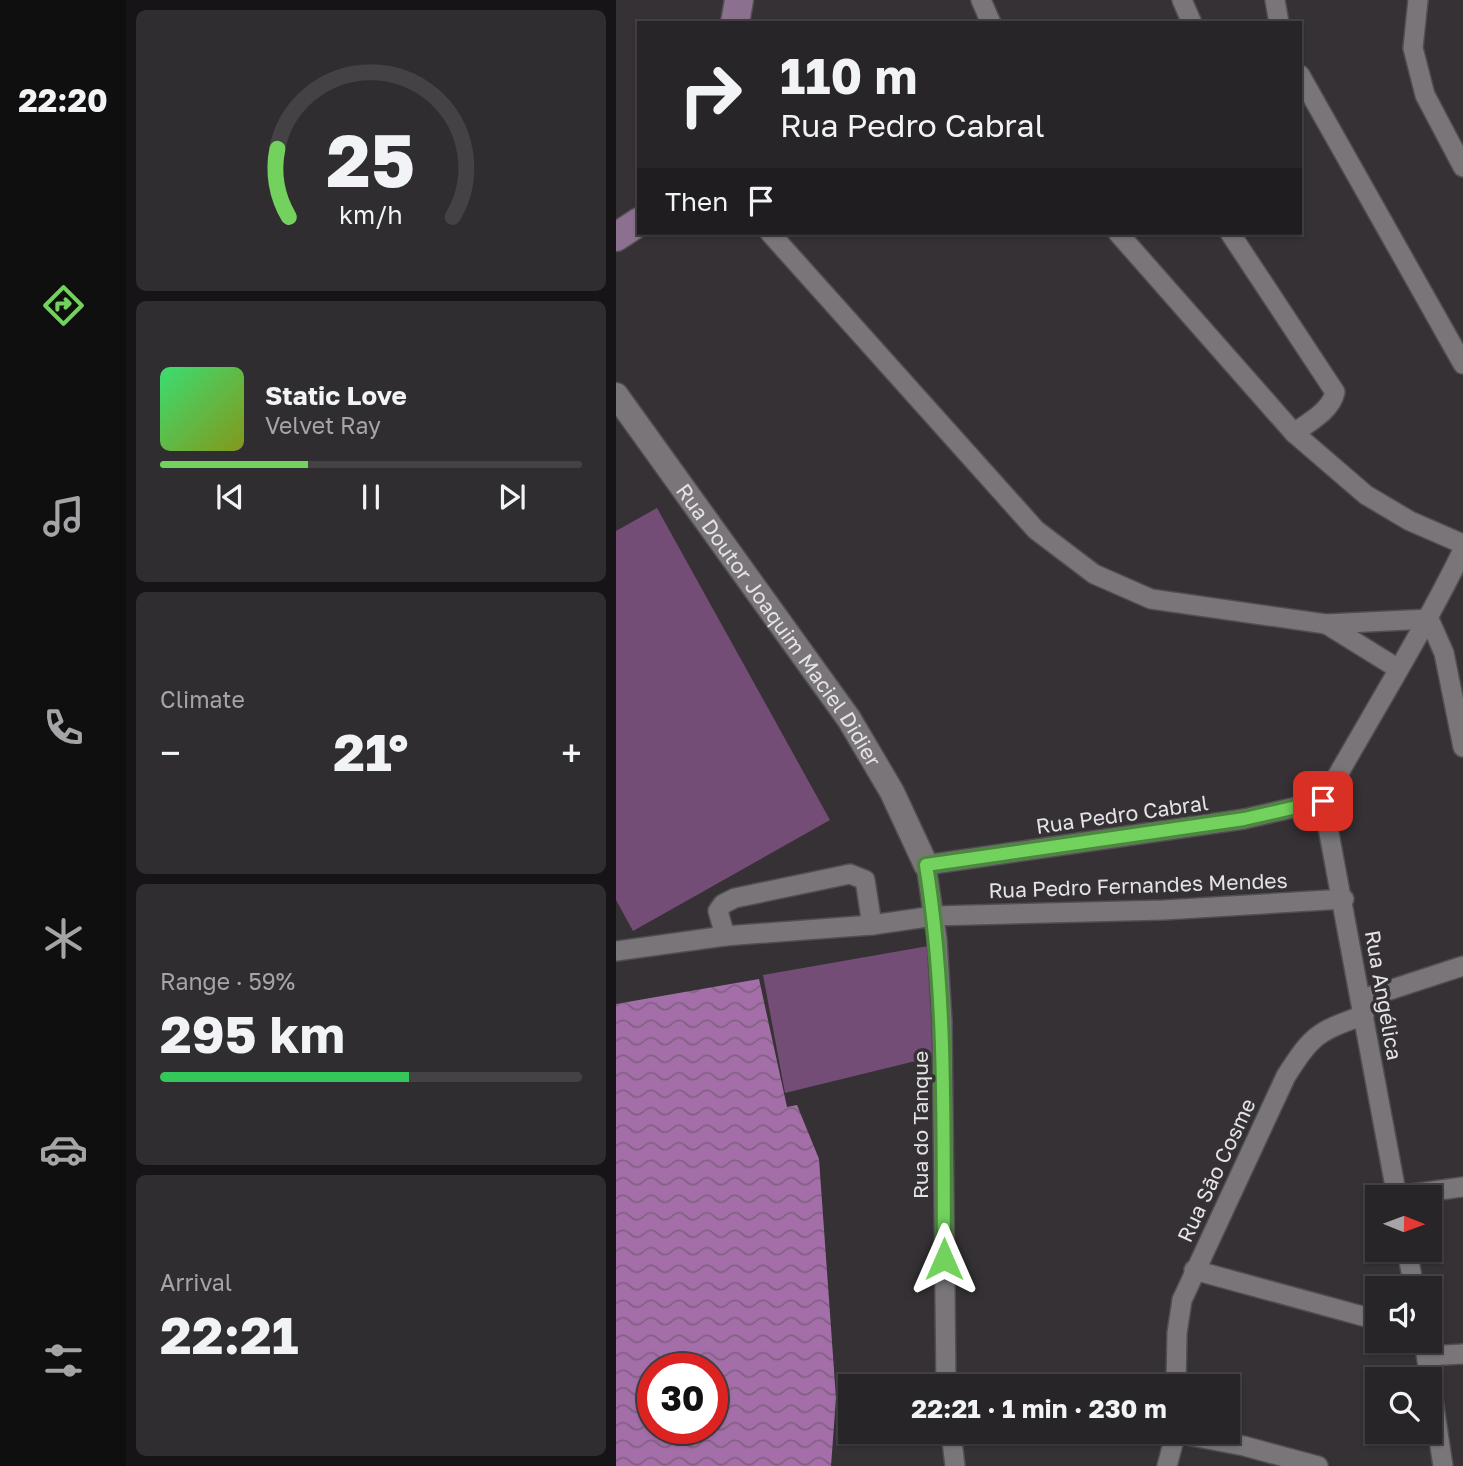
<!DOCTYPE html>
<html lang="en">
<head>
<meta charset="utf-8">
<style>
  body { margin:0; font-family:"Golos Text",sans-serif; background:#302d30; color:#f1f3f6; height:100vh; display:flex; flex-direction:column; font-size:26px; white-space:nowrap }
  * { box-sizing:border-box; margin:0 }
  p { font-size:23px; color:#a5a5a8 }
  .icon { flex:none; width:38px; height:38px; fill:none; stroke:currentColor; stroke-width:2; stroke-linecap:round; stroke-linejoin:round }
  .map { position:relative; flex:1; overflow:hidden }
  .drawer { display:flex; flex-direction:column; gap:10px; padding:10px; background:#161416; width:490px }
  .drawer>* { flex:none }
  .guide { position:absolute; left:21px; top:21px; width:665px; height:214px; border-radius:0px; box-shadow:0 2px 5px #0004,0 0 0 2px #444245; background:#282528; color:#f1f3f6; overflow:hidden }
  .needle { width:46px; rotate:91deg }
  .tools { position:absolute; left:749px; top:1185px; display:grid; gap:14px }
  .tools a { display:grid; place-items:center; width:77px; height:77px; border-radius:0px; background:#282528; box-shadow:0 2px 5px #0004,0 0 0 2px #444245; font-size:35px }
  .speed { position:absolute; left:21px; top:1353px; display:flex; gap:14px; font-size:35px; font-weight:700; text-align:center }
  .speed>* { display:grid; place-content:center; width:91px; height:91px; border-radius:50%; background:#282528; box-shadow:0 2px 5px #0004,0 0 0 2px #444245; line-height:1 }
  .speed .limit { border:10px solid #d22; background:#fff; color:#111 }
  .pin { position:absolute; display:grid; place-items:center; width:60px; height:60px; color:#fff; margin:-30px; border-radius:14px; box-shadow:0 4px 10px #0006 }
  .me { position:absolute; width:77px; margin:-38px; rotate:0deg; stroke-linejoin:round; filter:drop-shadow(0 0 5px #0008) }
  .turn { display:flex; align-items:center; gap:24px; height:147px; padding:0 28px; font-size:32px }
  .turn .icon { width:91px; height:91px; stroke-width:2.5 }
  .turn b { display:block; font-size:49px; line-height:60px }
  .then { display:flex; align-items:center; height:66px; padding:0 28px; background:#0003; gap:14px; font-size:26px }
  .big { font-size:52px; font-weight:700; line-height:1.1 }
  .drawer .card { flex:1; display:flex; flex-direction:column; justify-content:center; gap:10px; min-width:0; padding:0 24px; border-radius:10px; background:#302d30 }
  .drawer .dial { align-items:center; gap:0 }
  .dial svg { height:182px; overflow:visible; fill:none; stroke:#444245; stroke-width:7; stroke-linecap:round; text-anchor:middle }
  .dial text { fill:#f1f3f6; stroke:none }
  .song { display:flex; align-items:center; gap:21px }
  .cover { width:84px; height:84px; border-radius:10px; background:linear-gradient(135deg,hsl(140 70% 55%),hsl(70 70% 35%)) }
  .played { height:7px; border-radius:4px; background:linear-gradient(90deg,#72d25d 35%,#444245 35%) }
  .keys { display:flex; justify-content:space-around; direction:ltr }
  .heat { display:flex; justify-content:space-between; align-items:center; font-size:38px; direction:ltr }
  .charge { height:10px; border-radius:5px; background:linear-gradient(90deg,#34c759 59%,#444245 0) }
  .trip { position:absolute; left:222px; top:1374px; width:402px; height:70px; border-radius:0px; background:#282528; box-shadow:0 2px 5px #0004,0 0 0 2px #444245; font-weight:700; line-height:70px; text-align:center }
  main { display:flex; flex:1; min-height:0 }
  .menu { display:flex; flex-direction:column; width:126px; justify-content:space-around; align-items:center; background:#100f10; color:#a5a5a8 }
  .menu .icon { width:49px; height:49px }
  .menu .active { color:#72d25d }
  .menu b { font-size:32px; color:#f1f3f6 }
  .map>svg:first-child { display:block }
  .pitch { fill:#744d77 }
  .water { fill:url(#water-waves); fill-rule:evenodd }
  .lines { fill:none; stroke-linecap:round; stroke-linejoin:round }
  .minor-casing { stroke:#504e51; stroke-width:22 }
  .tertiary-casing { stroke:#504e51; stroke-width:27 }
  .secondary-casing { stroke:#504e51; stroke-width:31 }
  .minor { stroke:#797579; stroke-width:19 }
  .tertiary { stroke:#797579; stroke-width:24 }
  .secondary { stroke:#8c708f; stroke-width:28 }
  .route-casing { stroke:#4a883c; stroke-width:18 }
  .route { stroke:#72d25d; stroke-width:12 }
  .labels { text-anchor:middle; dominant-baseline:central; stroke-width:7; stroke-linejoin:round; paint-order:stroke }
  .street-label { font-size:21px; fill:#e5e3e5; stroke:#353135 }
</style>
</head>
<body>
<main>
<nav class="menu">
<b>22:20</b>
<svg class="icon active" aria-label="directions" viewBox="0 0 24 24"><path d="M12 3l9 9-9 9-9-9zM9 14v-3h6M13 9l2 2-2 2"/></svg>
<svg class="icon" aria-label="music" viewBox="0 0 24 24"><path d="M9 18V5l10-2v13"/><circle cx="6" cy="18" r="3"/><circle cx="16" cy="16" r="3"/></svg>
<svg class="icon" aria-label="phone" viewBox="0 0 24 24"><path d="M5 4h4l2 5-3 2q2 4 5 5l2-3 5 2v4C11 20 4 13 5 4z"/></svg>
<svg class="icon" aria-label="climate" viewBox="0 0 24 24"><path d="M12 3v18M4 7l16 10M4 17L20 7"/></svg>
<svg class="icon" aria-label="car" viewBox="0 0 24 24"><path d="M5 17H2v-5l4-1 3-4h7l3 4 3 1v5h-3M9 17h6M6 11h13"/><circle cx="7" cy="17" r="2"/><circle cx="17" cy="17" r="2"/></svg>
<svg class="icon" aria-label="filters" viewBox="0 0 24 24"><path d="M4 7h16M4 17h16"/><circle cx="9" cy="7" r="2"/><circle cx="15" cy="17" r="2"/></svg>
</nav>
<section class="drawer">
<div class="card dial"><svg viewBox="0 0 100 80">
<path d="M14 69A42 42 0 1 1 86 69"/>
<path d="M14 69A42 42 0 0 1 9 39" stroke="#72d25d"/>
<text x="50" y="56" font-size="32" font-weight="700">25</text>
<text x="50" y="72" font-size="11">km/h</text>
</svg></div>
<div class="card">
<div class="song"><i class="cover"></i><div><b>Static Love</b><p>Velvet Ray</p></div></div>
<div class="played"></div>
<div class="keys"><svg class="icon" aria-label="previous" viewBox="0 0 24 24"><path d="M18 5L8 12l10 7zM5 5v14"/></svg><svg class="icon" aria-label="pause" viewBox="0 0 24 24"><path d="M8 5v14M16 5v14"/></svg><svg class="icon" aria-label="next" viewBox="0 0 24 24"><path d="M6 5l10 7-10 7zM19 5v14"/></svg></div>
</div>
<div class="card"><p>Climate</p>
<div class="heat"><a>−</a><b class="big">21°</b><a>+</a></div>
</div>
<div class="card"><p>Range · 59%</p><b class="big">295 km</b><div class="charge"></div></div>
<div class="card"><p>Arrival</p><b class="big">22:21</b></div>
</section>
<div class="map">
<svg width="847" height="1466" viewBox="0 0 847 1466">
  <defs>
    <pattern id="water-waves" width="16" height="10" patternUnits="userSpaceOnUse" patternTransform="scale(1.75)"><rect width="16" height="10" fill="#a46fa8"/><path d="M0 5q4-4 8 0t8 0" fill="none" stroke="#836085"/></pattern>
  </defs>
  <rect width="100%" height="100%" fill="#353135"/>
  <g class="pitch">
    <polygon points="41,508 214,820 17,931 0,900 0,531"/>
    <polygon points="318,945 320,1056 169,1093 147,975"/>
  </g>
  <path class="water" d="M143 979 171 1107 181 1105 203 1159 220 1398 215 1466H0V1004ZM37 1368H96V1428H37Z"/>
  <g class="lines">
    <g class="minor-casing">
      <g id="minor">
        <polyline points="365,0 375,23"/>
        <polyline points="566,0 576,23"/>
        <polyline points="659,0 663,23"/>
        <polyline points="802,0 797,48 809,95 847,167"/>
        <polyline points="684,75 847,364"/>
        <polyline points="154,233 420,530 478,574 535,599 710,624 813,619 828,653 847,747"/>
        <polyline points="502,233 678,433 750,495 794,521 847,544"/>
        <path d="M614 233 719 392C715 411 693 422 678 433"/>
        <polyline points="710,624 781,668"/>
        <polyline points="707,801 781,1197"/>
        <path d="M707 801C754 717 805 636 847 550"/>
        <polyline points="109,936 102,911 107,904 119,898 234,874 249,880 256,925"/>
        <polyline points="0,951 109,936 256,925 318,916 548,910 728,899"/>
        <polyline points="746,999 847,966"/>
        <polyline points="781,1196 847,1187"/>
        <polyline points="791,1250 798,1288"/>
        <polyline points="578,1270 761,1320"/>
        <polyline points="808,1340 827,1466"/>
        <polyline points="811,1356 847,1354"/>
        <polyline points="330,1386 326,1021 321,939 310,865 628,819 707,801"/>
        <path d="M560 1386 561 1333 566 1300 670 1076C697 1034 701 1032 748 1015"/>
        <polyline points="335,1432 339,1466"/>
        <polyline points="560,1433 628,1446 702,1466"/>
        <polyline points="551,1466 560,1432"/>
      </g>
    </g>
    <g class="tertiary-casing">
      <g id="tertiary">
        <path id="s1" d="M0 395 233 719 276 792 310 865"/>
      </g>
    </g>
    <g class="secondary-casing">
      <g id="secondary">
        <polyline points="119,23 123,0"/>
        <polyline points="0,237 23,222"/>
      </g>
    </g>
    <use href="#minor" class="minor"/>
    <use href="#tertiary" class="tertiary"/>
    <use href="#secondary" class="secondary"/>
  </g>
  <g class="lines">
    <g class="route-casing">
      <path id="route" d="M328 1259C327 1128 331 996 310 865L628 819 707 801"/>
    </g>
    <use href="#route" class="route"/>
  </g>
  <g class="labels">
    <g class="street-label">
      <text stroke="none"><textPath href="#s1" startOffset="282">Rua Doutor Joaquim Maciel Didier</textPath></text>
      <text transform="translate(506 814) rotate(-8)">Rua Pedro Cabral</text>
      <text transform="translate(522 885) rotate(-2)">Rua Pedro Fernandes Mendes</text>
      <text transform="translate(768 995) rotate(80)">Rua Angélica</text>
      <text transform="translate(304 1125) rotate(-90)">Rua do Tanque</text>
      <text transform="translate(600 1170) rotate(-65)">Rua São Cosme</text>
    </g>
  </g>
</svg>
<div class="tools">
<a><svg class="needle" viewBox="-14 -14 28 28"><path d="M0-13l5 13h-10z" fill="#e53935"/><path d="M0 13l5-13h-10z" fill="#a5a5a8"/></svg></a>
<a><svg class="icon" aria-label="sound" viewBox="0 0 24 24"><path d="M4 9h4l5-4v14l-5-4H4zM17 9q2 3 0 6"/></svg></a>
<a><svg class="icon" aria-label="search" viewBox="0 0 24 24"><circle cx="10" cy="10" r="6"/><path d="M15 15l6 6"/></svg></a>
</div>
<div class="speed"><div class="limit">30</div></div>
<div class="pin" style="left:707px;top:801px;background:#d93025"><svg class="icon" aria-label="arrive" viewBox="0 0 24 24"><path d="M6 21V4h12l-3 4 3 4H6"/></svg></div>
<svg class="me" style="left:328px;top:1259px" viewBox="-20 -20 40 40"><path d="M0-17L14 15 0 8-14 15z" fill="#72d25d" stroke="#fff" stroke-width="4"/></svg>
<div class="trip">22:21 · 1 min · 230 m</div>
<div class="guide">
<div class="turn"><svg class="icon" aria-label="right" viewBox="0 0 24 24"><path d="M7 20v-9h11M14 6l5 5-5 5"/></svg><div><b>110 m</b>Rua Pedro Cabral</div></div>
<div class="then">Then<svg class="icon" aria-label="arrive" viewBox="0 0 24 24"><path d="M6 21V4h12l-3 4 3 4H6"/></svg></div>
</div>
</div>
</main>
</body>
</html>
